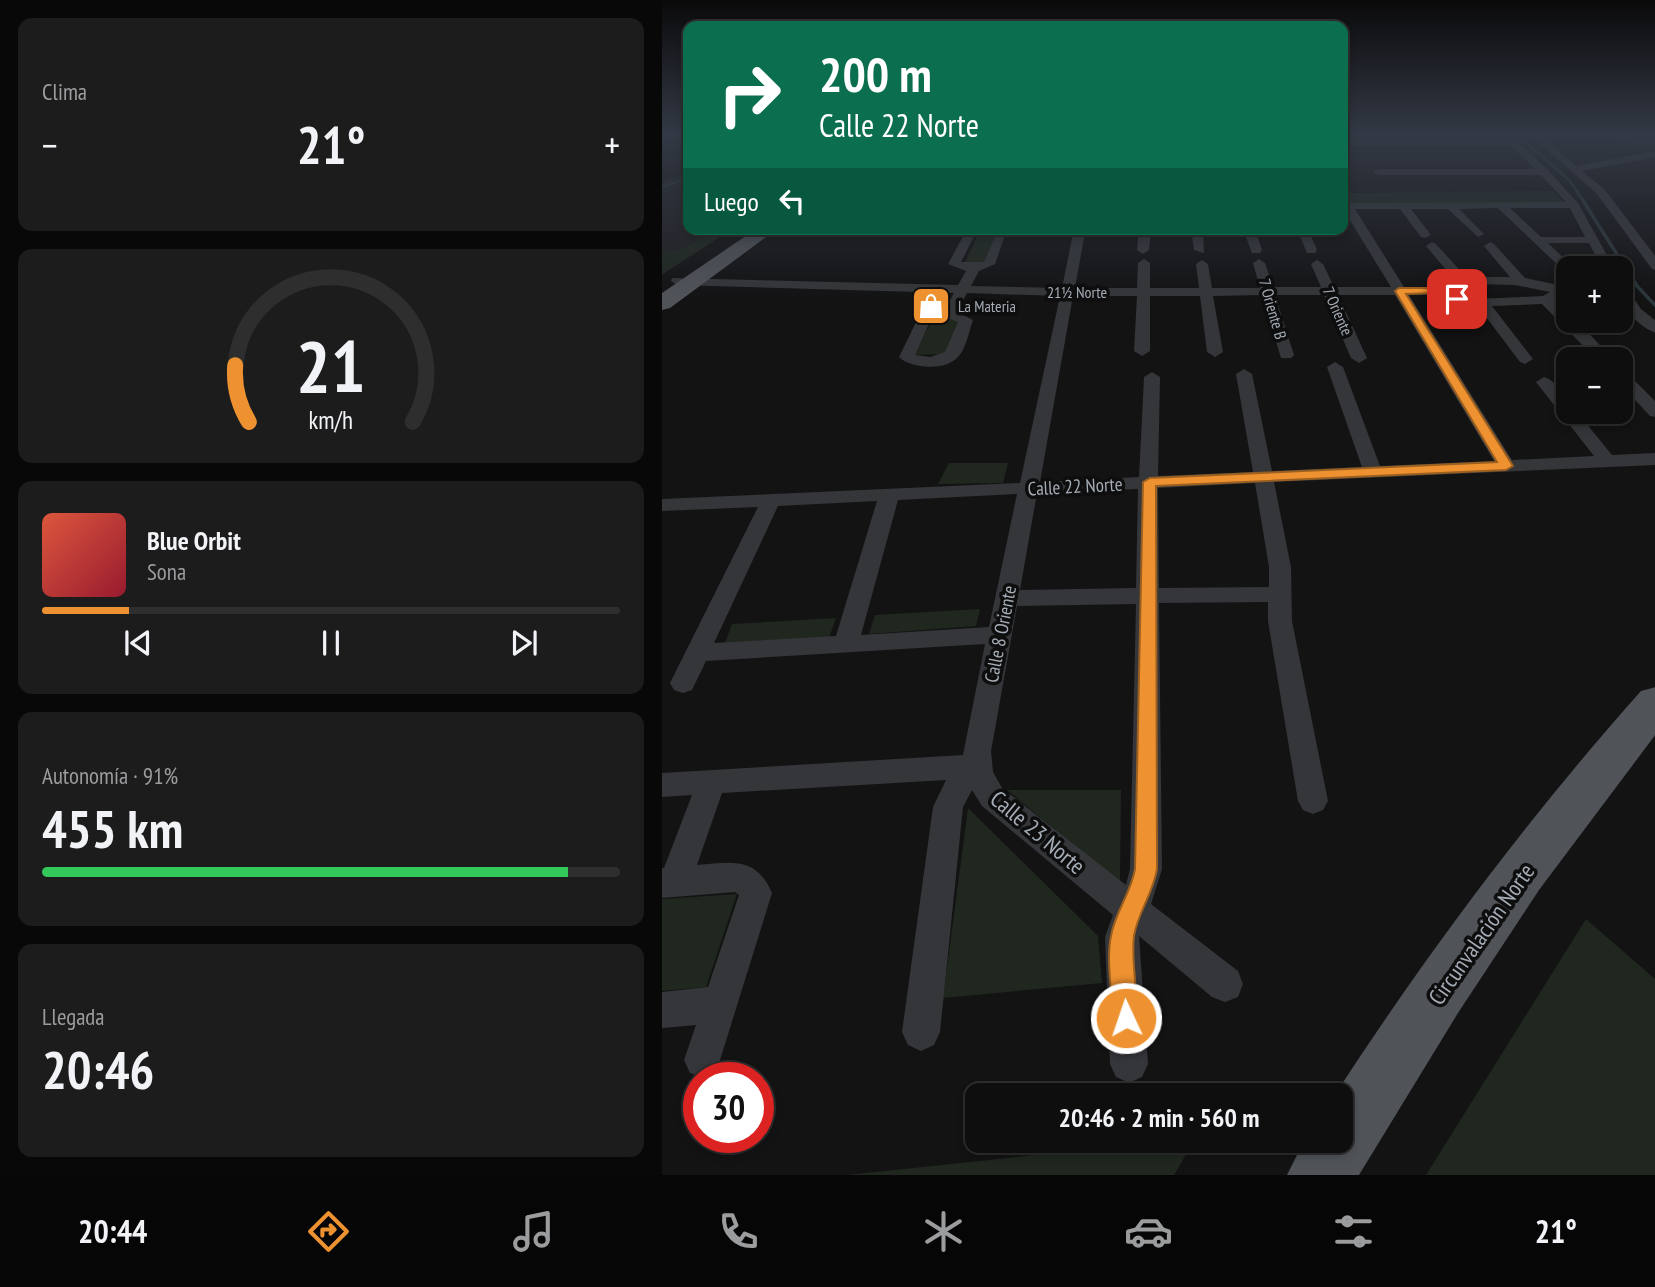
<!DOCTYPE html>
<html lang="es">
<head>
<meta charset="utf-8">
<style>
  body { margin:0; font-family:"PT Sans Narrow",sans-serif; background:#1c1c1d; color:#f1f3f6; height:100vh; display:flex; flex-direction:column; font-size:26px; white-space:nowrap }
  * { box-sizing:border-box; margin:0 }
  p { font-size:23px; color:#9b9c9e }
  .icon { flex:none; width:38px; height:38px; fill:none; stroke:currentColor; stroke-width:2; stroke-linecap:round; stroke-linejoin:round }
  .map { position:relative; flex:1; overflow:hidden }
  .details { display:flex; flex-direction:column; gap:18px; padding:18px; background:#080808; width:662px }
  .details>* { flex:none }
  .top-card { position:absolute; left:21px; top:21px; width:665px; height:214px; border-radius:14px; box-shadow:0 4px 10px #0003,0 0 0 2px #2e2e2f; background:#0b6e4f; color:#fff; overflow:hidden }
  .buttons { position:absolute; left:894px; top:256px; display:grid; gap:14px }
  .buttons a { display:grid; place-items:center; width:77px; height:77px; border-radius:14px; background:#0e0e0f; box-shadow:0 4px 10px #0003,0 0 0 2px #2e2e2f; font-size:35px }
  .speed { position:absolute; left:21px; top:1062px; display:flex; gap:14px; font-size:35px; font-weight:700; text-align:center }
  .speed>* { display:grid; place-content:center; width:91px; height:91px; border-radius:50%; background:#0e0e0f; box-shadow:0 4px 10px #0003,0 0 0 2px #2e2e2f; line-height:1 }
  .speed .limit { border:10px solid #d22; background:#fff; color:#111 }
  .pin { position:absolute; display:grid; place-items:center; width:60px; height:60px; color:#fff; margin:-30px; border-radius:14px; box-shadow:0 4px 10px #0006 }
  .me { position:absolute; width:77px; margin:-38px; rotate:357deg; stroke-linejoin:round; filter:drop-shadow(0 0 5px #0008) }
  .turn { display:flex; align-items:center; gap:24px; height:147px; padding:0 21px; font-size:32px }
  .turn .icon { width:91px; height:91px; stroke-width:2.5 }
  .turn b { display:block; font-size:49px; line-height:60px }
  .then { display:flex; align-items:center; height:66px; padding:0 21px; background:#0003; gap:14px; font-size:26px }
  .big { font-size:52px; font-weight:700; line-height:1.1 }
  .details .card { flex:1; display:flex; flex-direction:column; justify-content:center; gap:10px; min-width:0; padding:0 24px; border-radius:14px; background:#1c1c1d }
  .details .dial { align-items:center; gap:0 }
  .dial svg { height:182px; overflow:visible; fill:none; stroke:#2e2e2f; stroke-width:7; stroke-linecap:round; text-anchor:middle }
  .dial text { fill:#f1f3f6; stroke:none }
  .song { display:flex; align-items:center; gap:21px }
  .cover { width:84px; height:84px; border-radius:10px; background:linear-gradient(135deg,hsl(10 70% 55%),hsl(350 70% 35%)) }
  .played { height:7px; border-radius:4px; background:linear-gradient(90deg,#ee9231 15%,#2e2e2f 15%) }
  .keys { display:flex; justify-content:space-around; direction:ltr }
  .heat { display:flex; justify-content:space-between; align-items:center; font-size:38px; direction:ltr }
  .charge { height:10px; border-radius:5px; background:linear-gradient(90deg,#34c759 91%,#2e2e2f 0) }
  .trip { position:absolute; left:303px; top:1083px; width:388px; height:70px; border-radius:14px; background:#0e0e0f; box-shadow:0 4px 10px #0003,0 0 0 2px #2e2e2f; font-weight:700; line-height:70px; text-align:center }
  .tabs { display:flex; height:112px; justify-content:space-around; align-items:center; background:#060606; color:#9b9c9e }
  .tabs .icon { width:49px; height:49px }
  .tabs .on { color:#ee9231 }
  .tabs b { font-size:32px; color:#f1f3f6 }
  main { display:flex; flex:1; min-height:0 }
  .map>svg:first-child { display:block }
  .built { fill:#1f1f21 }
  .green { fill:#1f271f }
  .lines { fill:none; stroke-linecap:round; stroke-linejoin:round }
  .stream-far1 { stroke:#2b363a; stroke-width:2.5 }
  .stream { stroke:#2b363a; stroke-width:3.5 }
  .street { fill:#343639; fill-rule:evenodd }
  .primary { fill:#505358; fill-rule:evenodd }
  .route { fill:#ee9231; stroke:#9b5f20; stroke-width:2 }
  .labels { text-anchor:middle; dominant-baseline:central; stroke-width:7; stroke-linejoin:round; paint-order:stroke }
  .far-street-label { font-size:16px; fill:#a4acb5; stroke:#0e0e0f }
  .far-poi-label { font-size:16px; fill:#a4acb5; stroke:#0e0e0f; text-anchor:start }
  .street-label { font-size:19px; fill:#a4acb5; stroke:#0e0e0f }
  .near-street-label { font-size:23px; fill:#a4acb5; stroke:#0e0e0f }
</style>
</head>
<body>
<main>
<section class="details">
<div class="card"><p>Clima</p>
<div class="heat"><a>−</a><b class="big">21°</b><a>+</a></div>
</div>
<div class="card dial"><svg viewBox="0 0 100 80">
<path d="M14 69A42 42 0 1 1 86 69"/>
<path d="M14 69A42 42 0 0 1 8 44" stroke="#ee9231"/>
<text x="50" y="56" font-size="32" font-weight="700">21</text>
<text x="50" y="72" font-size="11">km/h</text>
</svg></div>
<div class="card">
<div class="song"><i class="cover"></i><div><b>Blue Orbit</b><p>Sona</p></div></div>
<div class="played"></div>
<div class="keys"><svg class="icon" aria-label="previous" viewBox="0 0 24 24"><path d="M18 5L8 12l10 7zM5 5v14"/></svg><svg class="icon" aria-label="pause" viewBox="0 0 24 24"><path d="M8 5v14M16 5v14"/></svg><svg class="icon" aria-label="next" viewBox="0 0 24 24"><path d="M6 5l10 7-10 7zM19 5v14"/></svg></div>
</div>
<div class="card"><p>Autonomía · 91%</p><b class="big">455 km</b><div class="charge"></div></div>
<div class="card"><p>Llegada</p><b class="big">20:46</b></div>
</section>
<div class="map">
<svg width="994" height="1175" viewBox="0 0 994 1175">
  <rect width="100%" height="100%" fill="#131314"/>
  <polygon class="built" points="26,174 26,229 70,229 0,275 0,181"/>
  <g class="green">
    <polygon points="891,191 903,203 681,203 681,193"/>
    <polygon points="53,229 70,229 0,274 0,252 21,249"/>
    <polygon points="318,230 336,230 324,261 312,266 303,262"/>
    <polygon points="289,316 300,321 284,354 251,355 270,321"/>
    <polygon points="287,463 346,463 341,483 276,484"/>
    <polygon points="318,609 314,626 207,634 213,615"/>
    <polygon points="174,618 167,638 63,643 70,624"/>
    <polygon points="345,790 459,790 458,883"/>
    <polygon points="306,808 436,936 440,983 281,998"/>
    <polygon points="75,894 44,987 0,991 0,899"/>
    <polygon points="924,919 993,979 993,1175 764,1175"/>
    <polygon points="506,1141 532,1141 512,1175 185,1175"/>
  </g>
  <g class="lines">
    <g class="stream-far1">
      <polyline points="860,139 908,181 921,201"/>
      <polyline points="0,187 26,178"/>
    </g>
    <polyline class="stream" points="920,199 975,286 994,306"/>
    <g class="street">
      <polygon points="868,134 877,134 914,166 994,151 994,157 920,171 943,190 994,257 994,270 990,269 935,194"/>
      <polygon points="939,134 953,134 994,143 994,148"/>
      <path d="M681 140 854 141 886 170 916 203 952 268H940L927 243H886L912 268H906V272L902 271 836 208 797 209 822 234 816 237 786 209H749L769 235 763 238 759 237 738 209H693L742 287H768L771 282 791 278 764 246 770 242 774 244 804 277H848L822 246 828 242 832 244 863 278 906 287V295L900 294 893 301 906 313V320H914L951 359H934L880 304 830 306 871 359 863 364 858 362 815 305 796 303 771 295H747L850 460 932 456 874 382 882 377C895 381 906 399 906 411H914L950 455 994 453V465L612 482 629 567 630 621 666 801 661 810 651 814 641 810 636 801 606 621V602L497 603 500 869 489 904 576 971 581 984 576 997 563 1002 550 997 477 936 486 1064 480 1077 467 1083 454 1077 448 1064 443 937 451 915 320 806 310 790 301 807 278 1032 272 1045 259 1051 246 1045 240 1032 271 807 284 780 60 793 35 865C70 862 94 856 110 893L54 1073 43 1078 28 1073 22 1060 34 1025 0 1028V992L46 987 77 895 73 892 0 898V868H2L30 795 0 797V773L301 755 323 644 44 661 30 690 21 693 12 690 8 683 96 507 0 511V499L358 483 398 296 305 293 295 312 311 320C307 331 304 349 296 357 284 371 249 369 237 357L256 318 282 310 292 293 15 285 9 281 10 278 296 285 304 271 286 264 305 229H318L314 233 299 262H322L335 232 333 229H345L333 264 317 271 309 286 400 288 412 229H428L423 232 413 288H475L476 263 482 259 488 263V288H537L534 264 540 260 546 264 550 288H598L591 263 597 259 603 263 611 287H659L649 264 655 260 661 264 672 287H729L681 209V203L904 202 879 175H716L711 172 716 169H873L849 146H681ZM848 208H908L923 237H879ZM810 284 853 285 888 292 881 296C850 297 808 303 780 289ZM600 295 619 358H629L632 355 613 295H662L689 358 697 363 705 358 676 295H733L832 461 718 466 681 367 673 362 665 367 700 467 610 471 590 374 582 369 574 374 591 472 496 476 498 377 490 372 482 377 477 477 378 482 411 296H475L472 351 480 356 488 351V296H538L545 352 553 357 561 352 551 296ZM286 318 296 322 283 352 268 357 253 355 267 324ZM593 483 607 567V587L497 588 496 488ZM476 489 474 588 358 590 375 493ZM355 494 327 627 199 635 236 500ZM215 501 174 636 52 643 116 506ZM474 604 468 869 464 885 340 788 331 772 329 751 355 606Z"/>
      <polygon points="477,229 489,229 487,250 481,254 475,250"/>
      <polygon points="529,229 541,229 542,253 532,250"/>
      <polygon points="581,229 593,229 600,250 598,253 590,253"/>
      <polygon points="635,229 646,229 655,250 653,253 645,253"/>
      <path d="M959 286 964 287 979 309 994 321V333C974 326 959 306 959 286Z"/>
      <polygon points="966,378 972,380 994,402 994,417 988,416 960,386 959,381"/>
    </g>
    <g class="primary">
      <polygon points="94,229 115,229 8,308 0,310 0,293"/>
      <path d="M994 687V734L877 890 796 1013 697 1175H625L642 1141H679V1096H672C765 953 866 818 979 691Z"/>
    </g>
  </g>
  <linearGradient id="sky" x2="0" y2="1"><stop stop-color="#0a0a0b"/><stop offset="0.45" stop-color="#333945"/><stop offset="1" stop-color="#333945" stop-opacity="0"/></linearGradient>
  <rect width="994" height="298" fill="url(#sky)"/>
  <path class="route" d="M737 288H773L800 299 795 302 771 293 744 294 851 466 844 470 494 486 495 869C491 894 476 912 472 936 469 961 475 992 477 1018L473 1027 464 1031 455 1027 451 1018C450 994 444 959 449 936 453 912 469 893 473 869L481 482 488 478 835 462 733 291Z"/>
  <defs>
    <g id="shop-square" transform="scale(2.0125)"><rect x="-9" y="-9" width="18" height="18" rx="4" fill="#ee9231" stroke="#0e0e0f"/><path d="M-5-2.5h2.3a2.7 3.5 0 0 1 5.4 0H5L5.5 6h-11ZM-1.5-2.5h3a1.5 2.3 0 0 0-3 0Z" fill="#fff"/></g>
  </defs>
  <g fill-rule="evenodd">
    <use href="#shop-square" x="269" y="306"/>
  </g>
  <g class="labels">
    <g class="far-street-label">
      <text x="415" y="292">21½ Norte</text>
      <text transform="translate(611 309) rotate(74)">7 Oriente B</text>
      <text transform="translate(676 311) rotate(66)">7 Oriente</text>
    </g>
    <g class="far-poi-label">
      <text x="296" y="306">La Materia</text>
    </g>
    <g class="street-label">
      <text transform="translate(413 486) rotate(-3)">Calle 22 Norte</text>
      <text transform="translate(338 634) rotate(-79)">Calle 8 Oriente</text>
    </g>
    <g class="near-street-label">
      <text transform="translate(376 832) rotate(40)">Calle 23 Norte</text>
      <text transform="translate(819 934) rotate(-55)">Circunvalación Norte</text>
    </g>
  </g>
</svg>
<div class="buttons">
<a>+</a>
<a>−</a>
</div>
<div class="speed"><div class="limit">30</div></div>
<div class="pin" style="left:795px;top:299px;background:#d93025"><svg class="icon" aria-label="arrive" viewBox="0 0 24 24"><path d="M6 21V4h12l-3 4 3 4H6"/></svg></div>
<svg class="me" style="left:464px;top:1018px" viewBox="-20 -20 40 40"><circle r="17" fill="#ee9231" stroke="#fff" stroke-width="3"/><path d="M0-11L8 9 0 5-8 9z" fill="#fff"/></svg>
<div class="trip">20:46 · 2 min · 560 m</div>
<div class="top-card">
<div class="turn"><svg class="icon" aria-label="right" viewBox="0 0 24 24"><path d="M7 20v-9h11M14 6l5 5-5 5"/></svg><div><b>200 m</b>Calle 22 Norte</div></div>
<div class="then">Luego<svg class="icon" aria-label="left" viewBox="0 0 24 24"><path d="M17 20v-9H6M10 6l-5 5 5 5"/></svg></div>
</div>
</div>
</main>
<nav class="tabs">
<b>20:44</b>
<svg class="icon on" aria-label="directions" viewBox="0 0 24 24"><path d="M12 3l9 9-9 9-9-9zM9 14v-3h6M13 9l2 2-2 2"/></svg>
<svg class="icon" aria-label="music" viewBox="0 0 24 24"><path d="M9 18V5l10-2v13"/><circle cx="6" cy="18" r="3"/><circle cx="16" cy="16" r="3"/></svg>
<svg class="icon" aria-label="phone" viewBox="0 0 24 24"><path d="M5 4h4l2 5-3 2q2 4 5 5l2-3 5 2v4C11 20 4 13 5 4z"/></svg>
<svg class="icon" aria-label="climate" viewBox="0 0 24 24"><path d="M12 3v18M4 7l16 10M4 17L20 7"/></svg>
<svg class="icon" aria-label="car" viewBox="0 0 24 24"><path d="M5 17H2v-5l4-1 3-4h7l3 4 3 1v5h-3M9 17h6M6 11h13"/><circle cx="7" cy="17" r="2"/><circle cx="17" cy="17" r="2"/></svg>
<svg class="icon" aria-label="filters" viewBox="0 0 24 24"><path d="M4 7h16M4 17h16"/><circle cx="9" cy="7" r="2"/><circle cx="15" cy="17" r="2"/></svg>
<b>21°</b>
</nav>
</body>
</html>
